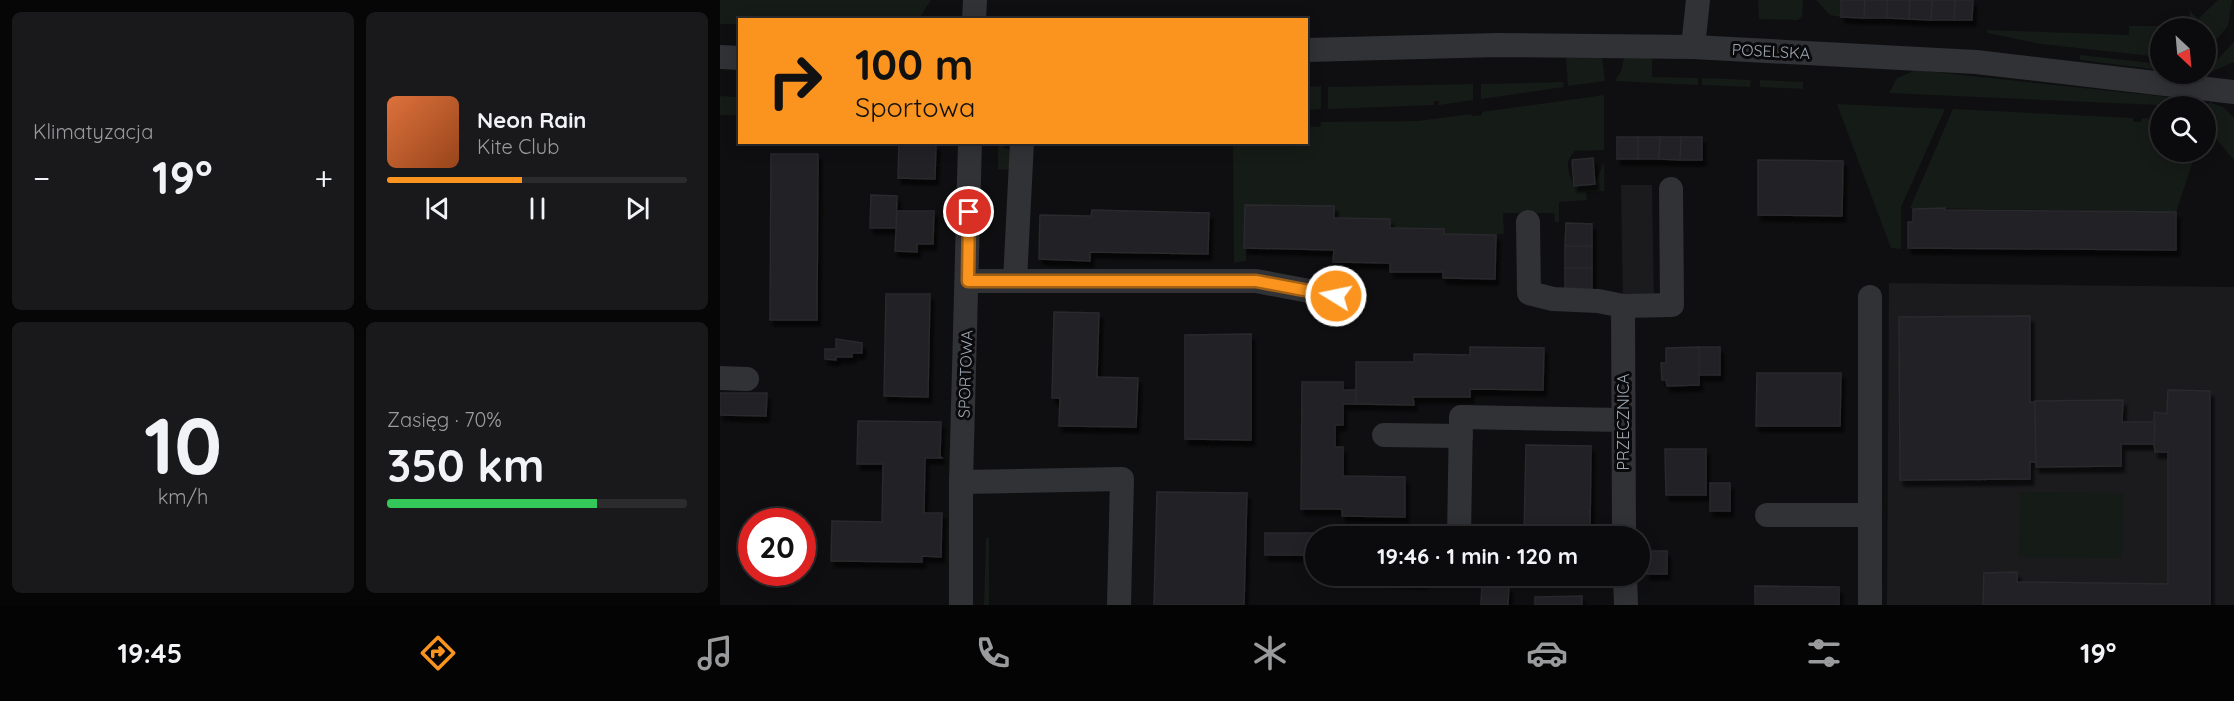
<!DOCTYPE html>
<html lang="pl">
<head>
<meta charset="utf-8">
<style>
  body { margin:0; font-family:Quicksand,sans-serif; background:#19191b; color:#f1f3f6; height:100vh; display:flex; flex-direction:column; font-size:22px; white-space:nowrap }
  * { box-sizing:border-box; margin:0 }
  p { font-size:20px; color:#9a9b9d }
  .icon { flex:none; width:33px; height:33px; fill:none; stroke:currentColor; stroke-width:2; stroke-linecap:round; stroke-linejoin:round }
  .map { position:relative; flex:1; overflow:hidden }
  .details { display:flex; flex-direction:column; gap:12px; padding:12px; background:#060607; width:720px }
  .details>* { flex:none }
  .hud { position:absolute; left:18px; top:18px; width:570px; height:126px; border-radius:0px; box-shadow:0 3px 15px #0003,0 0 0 2px #2b2b2e; background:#fa941e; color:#111; overflow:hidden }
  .needle { width:39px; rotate:154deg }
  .tools { position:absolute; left:1430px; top:18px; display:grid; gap:12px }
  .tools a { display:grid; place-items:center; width:66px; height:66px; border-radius:50%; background:#0b0b0d; box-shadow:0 3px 15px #0003,0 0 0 2px #2b2b2e; font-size:30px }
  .speed { position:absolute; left:18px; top:508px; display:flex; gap:12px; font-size:30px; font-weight:700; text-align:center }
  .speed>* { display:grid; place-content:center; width:78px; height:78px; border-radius:50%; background:#0b0b0d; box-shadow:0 3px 15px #0003,0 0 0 2px #2b2b2e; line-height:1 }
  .speed .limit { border:9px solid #d22; background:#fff; color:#111 }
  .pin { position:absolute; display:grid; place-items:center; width:51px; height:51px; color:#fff; margin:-26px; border:3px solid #fff; border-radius:50%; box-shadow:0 2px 6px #0007 }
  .me { position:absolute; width:66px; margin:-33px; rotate:280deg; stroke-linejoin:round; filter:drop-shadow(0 0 4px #0008) }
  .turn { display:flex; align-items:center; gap:21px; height:126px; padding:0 18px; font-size:27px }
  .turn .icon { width:78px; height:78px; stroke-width:2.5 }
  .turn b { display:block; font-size:42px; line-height:51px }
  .big { font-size:45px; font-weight:700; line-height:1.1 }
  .details .widget { flex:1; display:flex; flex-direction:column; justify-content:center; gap:9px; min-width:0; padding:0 21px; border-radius:9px; background:#19191b }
  .details .dial { align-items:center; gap:0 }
  .dial b { font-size:78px; line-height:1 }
  .song { display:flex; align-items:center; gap:18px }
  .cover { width:72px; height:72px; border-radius:9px; background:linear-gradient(135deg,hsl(20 70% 55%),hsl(20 70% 35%)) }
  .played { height:6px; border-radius:3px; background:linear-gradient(90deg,#fa941e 45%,#2b2b2e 45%) }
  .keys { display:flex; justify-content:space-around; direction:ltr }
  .heat { display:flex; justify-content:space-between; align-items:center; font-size:33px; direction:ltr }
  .charge { height:9px; border-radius:4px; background:linear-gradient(90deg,#34c759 70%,#2b2b2e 0) }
  .details .tiles { flex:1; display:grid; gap:12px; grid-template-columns:repeat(2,1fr) }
  .trip { position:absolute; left:585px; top:526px; width:345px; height:60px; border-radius:30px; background:#0b0b0d; box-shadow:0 3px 15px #0003,0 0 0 2px #2b2b2e; font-weight:700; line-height:60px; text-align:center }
  .tab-bar { display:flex; height:96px; justify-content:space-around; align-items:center; background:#040405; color:#9a9b9d }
  .tab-bar .icon { width:42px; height:42px }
  .tab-bar .current { color:#fa941e }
  .tab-bar b { font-size:27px; color:#f1f3f6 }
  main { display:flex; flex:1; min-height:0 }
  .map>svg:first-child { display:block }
  .built { fill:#1b1b1e }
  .green { fill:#151b16 }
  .building { fill:#222225; stroke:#292a2d; stroke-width:1.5; filter:url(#shadow) }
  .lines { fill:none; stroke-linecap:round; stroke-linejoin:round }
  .minor { stroke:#303236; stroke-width:24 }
  .route-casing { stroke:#a26014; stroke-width:15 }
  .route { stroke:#fa941e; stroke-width:10 }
  .labels { text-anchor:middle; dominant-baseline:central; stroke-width:6; stroke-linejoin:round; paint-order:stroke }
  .street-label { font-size:16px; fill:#9fa8b2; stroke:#0a0a0c }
</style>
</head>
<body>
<main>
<section class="details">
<div class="tiles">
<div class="widget"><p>Klimatyzacja</p>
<div class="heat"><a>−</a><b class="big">19°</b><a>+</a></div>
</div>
<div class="widget">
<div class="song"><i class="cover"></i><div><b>Neon Rain</b><p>Kite Club</p></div></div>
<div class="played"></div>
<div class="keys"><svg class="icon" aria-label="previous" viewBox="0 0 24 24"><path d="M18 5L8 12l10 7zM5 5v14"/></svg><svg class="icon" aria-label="pause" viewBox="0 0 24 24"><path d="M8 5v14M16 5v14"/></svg><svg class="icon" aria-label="next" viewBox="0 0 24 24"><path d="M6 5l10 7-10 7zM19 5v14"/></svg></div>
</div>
<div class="widget dial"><b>10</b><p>km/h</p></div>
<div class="widget"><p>Zasięg · 70%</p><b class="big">350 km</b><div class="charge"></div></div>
</div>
</section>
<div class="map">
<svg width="1514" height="605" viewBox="0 0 1514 605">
  <defs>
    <filter id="shadow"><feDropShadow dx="3.5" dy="6" stdDeviation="1.5" flood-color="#0009"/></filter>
  </defs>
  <rect width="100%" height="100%" fill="#0f0f11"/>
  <g class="built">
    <polygon points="901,185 932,185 934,306 903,306"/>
    <polygon points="1169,283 1514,287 1514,605 1167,605"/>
  </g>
  <g class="green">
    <polygon points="0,0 211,0 199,19 20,20 19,24 0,24"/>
    <polygon points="1038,0 1083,0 1082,16 1078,20 1039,19"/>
    <polygon points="1096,0 1121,0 1121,17 1110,15"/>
    <polygon points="1498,0 1512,0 1508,26 1485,53 1485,28 1472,28 1469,10 1478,19"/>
    <polygon points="1409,26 1463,26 1467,28 1440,28 1440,57 1321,44 1268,33 1267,30 1409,35"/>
    <polygon points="1514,42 1514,62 1491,72 1492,65"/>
    <polygon points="1360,55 1440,64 1440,70 1360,60"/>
    <polygon points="882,57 885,81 848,86 846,58"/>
    <polygon points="904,57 932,58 932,77 978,78 978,85 895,81 902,69"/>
    <polygon points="1196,70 1467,99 1460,106 1169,93 1177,78"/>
    <polygon points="982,78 1031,80 1030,87 982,85"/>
    <polygon points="1040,80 1083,82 1083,89 1040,87"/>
    <polygon points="843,82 844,87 761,99 761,84"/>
    <polygon points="753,84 753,100 719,105 719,101 714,101 714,105 608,109 608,87"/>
    <polygon points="601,86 601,109 587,110 587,87"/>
    <path d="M884 95V150L855 151C843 162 849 174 854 186L875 184 884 162V191L866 192 867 200 839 202V222H835L834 213H783L784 234H724V229L670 228V219L614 218V206L526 205V261L514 263 513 143 586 142 587 123H590L591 127H600L601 122 698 121 751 114 752 116 762 115V112Z"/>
    <polygon points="0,96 19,97 19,115 0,115"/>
    <polygon points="1489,102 1503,107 1514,118 1514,160 1487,128"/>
    <polygon points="1117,104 1225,109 1181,207 1181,249 1171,248"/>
    <polygon points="1233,109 1413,118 1413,122 1421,122 1422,118 1440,119 1440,152 1476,152 1456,212 1190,208"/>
    <polygon points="278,143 284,143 283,148 292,150 291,170 278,169"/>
    <polygon points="1300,492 1403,493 1402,558 1299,557"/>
    <polygon points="266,538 269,538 269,605 264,605"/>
  </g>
  <g class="building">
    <polygon points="1121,0 1145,0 1144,18 1121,17"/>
    <polygon points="1145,0 1167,0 1167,18 1144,18"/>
    <polygon points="1167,0 1190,0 1189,19 1167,18"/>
    <polygon points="1190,0 1212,0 1211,20 1189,19"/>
    <polygon points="1212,0 1235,0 1234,20 1211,20"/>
    <polygon points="1235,0 1253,0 1252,20 1234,20"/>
    <rect x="897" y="137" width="21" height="22"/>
    <polygon points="918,137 940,137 939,159 918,159"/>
    <polygon points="940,137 961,137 960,160 939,159"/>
    <polygon points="961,137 982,137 982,160 960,160"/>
    <polygon points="179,142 216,145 215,179 178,178"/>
    <polygon points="51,154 98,154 97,320 50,320"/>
    <polygon points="873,158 875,184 854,186 852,160"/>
    <polygon points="1038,160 1123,161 1122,216 1038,215"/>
    <polygon points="151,195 177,196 176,228 150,228"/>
    <polygon points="525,205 614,206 614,218 670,219 670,228 724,229 724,234 776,235 775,279 723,278 723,272 670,272 670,263 613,262 614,250 524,248"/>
    <polygon points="1225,208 1225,210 1456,212 1456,250 1188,248 1188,222 1193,222 1193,209"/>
    <polygon points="372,210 489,213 488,254 370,252 370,261 319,259 320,215 371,216"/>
    <polygon points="177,211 214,211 213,244 197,244 197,252 175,251"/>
    <polygon points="846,223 872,224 872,246 845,246"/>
    <rect x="845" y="246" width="27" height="22"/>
    <rect x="845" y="268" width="27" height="22"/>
    <polygon points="166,294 210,294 208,397 164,396"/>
    <polygon points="334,312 379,313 377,377 418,378 416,427 339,426 340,398 332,398"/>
    <polygon points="1310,316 1310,402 1315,402 1316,462 1310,462 1310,479 1180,480 1179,317"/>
    <polygon points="531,334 531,440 465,439 465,335"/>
    <polygon points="116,339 142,343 142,353 132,353 132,357 116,357 116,360 105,359 105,349 116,349"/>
    <polygon points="750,347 824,348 823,390 750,389 750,397 693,397 694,405 636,404 636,362 694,362 694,354 750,355"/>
    <rect x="979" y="347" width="21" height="28"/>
    <polygon points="979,347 979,385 947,386 946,380 942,380 941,363 946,363 946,348"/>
    <polygon points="1037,373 1121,373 1120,426 1036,426"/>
    <polygon points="582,382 623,382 623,390 636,390 636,404 623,404 623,425 615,425 615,447 623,447 623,476 685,477 685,517 622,516 622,509 581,509"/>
    <polygon points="1448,390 1490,391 1490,605 1263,605 1264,573 1297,572 1297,582 1448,584 1448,452 1435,452 1434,444 1434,412 1447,414"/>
    <polygon points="0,393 47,393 46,416 0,415"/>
    <polygon points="1403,400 1402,422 1435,422 1434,444 1401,444 1401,466 1316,467 1315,401"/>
    <polygon points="138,421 221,422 220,457 223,458 205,458 204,513 222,513 221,557 202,556 202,562 111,561 112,521 162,522 163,464 137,464"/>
    <polygon points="806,445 871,446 870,537 804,536"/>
    <polygon points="945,449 986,449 986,495 946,495"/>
    <rect x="990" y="483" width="20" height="28"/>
    <polygon points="437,492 527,493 524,605 434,605"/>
    <polygon points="545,533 635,533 635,537 596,537 596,555 545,555"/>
    <rect x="926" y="551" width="21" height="23"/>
    <polygon points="655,576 705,576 705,583 655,580"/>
    <polygon points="762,584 789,586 788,605 761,605"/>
    <polygon points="1035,586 1119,587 1119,605 1035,605"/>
    <polygon points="862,596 862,605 815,605 815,597"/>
  </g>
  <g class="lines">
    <g class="minor">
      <polyline points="254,20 255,0"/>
      <polyline points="973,47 978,0"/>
      <polyline points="586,50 778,45 973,47 1256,62 1514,92"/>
      <polyline points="0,57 20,58"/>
      <polyline points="808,222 809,293 833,299 878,301 903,306 952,305 951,189"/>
      <polyline points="248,281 536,281 616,296"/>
      <polyline points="295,281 302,142"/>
      <polyline points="1150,297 1150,605"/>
      <polyline points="903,306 904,537"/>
      <polyline points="0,378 27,379"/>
      <polyline points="664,435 741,436"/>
      <polyline points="241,482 402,479 399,605"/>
      <polyline points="1047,515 1150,515"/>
      <polyline points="739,537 741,417 903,420"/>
      <polyline points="905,576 906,605"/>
      <polyline points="241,605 241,482 250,142"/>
    </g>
  </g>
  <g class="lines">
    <g class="route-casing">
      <polyline id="route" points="249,212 248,281 536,281 616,296"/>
    </g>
    <use href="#route" class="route"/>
  </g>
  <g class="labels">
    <g class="street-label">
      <text transform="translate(1051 51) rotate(3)">POSELSKA</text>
      <text transform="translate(245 374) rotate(-88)">SPORTOWA</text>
      <text transform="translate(903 422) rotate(-90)">PRZECZNICA</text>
    </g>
  </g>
</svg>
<div class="tools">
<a><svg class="needle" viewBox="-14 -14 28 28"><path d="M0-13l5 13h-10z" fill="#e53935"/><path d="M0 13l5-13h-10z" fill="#9a9b9d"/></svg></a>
<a><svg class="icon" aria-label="search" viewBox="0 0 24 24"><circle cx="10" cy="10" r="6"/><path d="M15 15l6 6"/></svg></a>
</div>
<div class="speed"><div class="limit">20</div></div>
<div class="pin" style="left:249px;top:212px;background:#d93025"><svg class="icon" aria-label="arrive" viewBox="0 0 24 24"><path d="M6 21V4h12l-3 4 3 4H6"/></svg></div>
<svg class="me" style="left:616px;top:296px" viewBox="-20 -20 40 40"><circle r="17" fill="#fa941e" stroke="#fff" stroke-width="3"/><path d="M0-11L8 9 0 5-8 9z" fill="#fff"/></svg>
<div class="trip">19:46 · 1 min · 120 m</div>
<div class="hud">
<div class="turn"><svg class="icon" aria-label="right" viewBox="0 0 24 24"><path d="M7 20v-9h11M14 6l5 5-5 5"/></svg><div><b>100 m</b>Sportowa</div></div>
</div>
</div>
</main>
<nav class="tab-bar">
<b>19:45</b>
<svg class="icon current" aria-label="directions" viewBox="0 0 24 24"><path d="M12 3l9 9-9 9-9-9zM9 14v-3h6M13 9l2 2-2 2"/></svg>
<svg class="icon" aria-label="music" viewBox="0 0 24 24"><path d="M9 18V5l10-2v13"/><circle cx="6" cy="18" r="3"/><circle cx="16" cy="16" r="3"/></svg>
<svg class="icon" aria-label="phone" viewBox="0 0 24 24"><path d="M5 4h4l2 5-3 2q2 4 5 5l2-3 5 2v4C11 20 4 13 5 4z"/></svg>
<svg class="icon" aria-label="climate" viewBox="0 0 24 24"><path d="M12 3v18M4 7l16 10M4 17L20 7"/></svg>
<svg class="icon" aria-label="car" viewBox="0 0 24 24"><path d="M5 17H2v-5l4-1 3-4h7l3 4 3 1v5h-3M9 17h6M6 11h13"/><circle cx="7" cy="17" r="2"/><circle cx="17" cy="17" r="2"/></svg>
<svg class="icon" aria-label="filters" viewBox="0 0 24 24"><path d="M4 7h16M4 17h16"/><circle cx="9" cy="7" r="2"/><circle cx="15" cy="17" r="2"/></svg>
<b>19°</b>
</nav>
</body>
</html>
